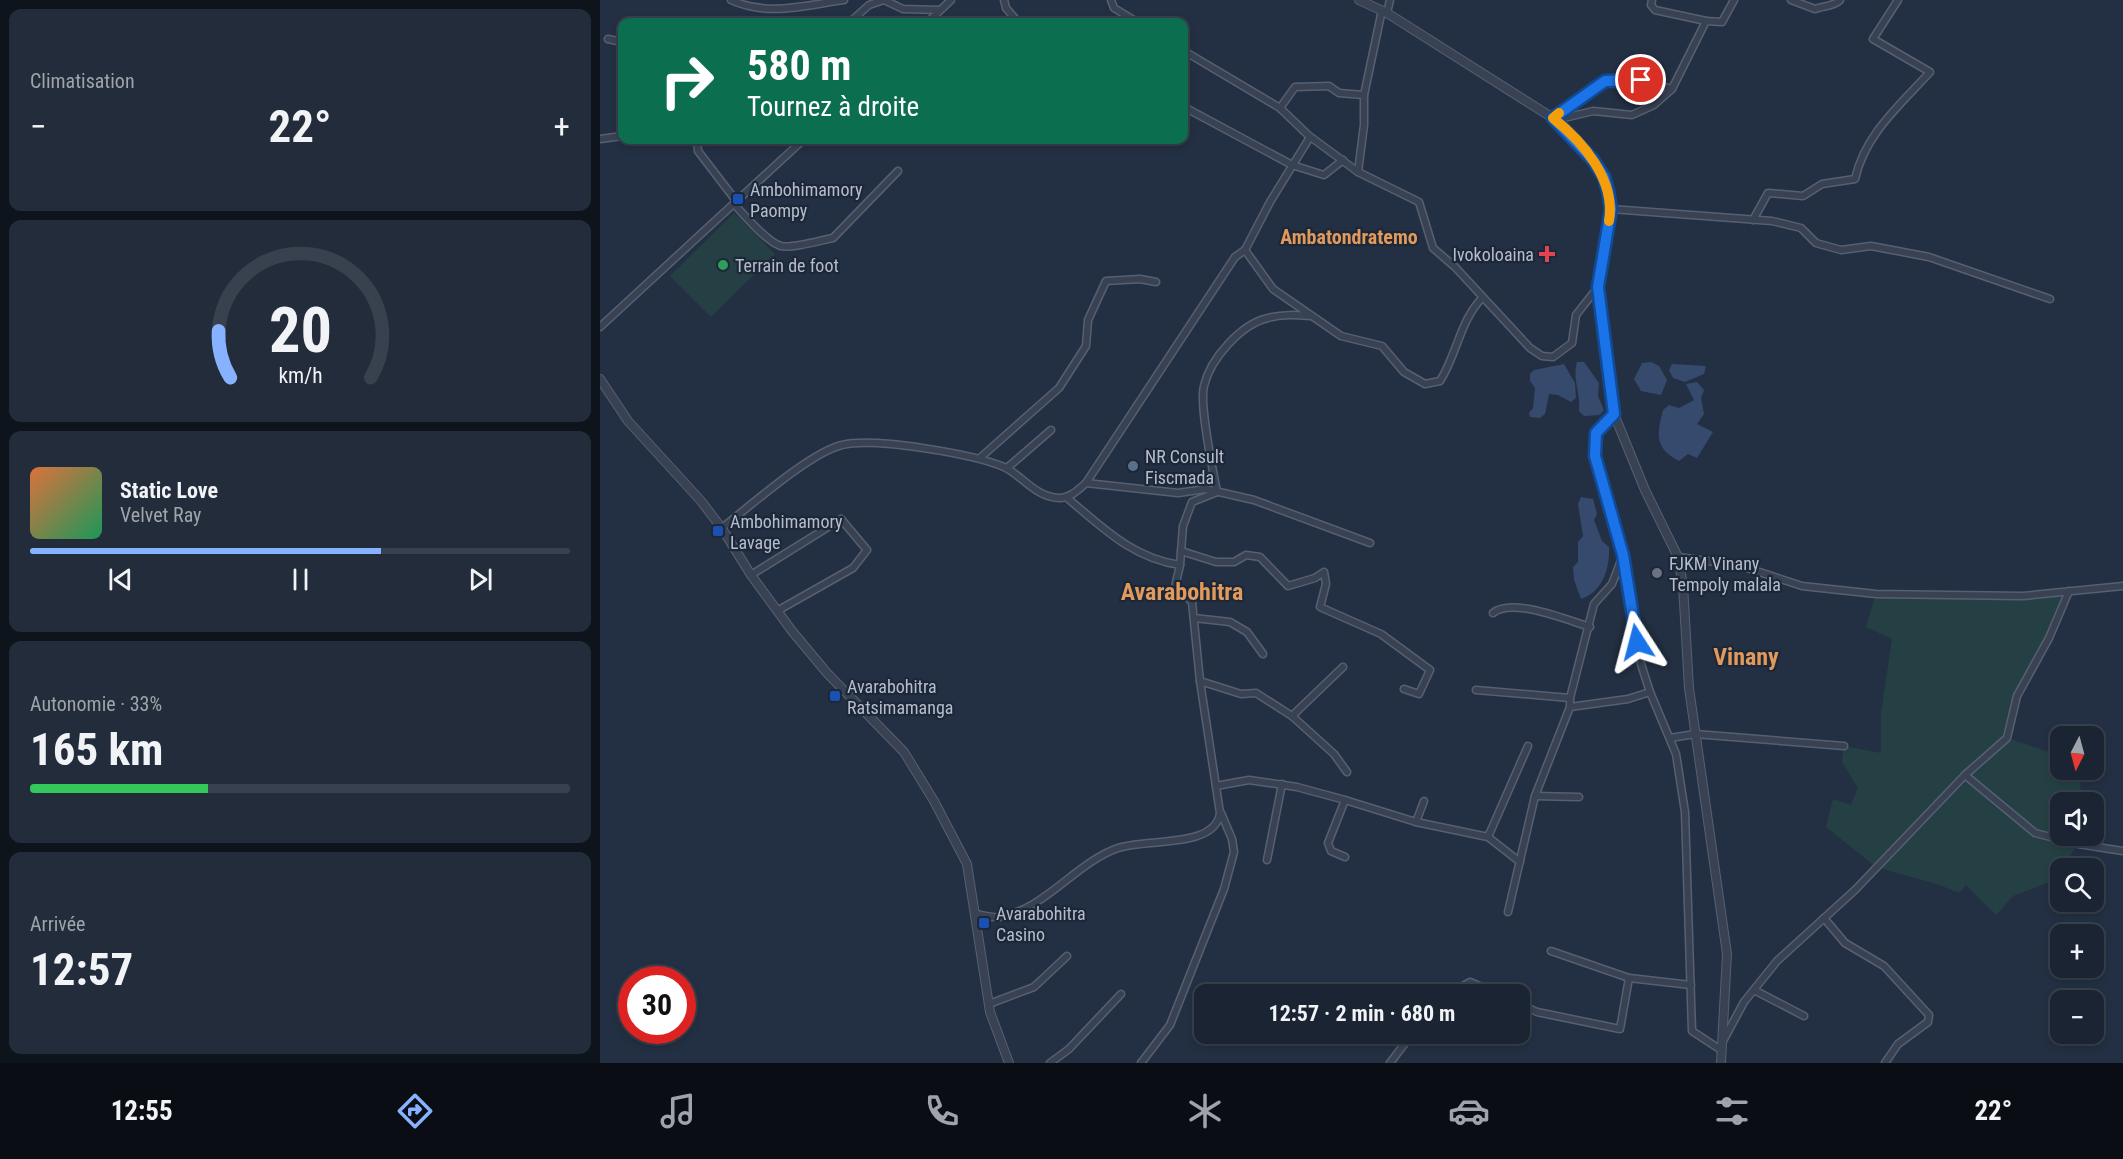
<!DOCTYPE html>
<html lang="fr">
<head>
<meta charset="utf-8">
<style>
  body { margin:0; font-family:"Roboto Condensed",sans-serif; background:#232c3a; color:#f1f3f6; height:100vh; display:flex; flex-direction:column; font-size:22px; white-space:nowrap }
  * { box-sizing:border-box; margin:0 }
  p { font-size:20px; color:#9fa4ac }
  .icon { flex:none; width:33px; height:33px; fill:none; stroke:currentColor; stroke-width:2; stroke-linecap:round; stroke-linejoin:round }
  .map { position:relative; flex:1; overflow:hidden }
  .sheet { display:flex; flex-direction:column; gap:9px; padding:9px; background:#0e141c; width:600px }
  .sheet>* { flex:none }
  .banner { position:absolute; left:18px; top:18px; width:570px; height:126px; border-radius:12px; box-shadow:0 3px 9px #0003,0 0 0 2px #38414d; background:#0b6e4f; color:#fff; overflow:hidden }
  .needle { width:39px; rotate:186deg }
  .fabs { position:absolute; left:1450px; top:726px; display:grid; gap:12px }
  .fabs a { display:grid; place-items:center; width:54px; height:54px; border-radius:12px; background:#1a2432; box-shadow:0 3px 9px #0003,0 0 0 2px #38414d; font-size:30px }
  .speed { position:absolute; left:18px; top:966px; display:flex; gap:12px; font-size:30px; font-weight:700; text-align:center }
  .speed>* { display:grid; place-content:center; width:78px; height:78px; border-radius:50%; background:#1a2432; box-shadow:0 3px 9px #0003,0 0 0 2px #38414d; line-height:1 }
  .speed .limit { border:9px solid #d22; background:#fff; color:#111 }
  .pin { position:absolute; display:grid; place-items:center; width:51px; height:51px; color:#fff; margin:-26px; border:3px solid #fff; border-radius:50%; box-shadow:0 2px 6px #0007 }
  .me { position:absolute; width:66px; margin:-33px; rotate:351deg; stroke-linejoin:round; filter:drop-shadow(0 0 4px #0008) }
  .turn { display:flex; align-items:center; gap:21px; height:126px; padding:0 30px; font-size:27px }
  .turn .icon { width:78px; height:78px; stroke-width:2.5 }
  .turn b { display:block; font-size:42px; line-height:51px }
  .big { font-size:45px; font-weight:700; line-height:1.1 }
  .sheet .card { flex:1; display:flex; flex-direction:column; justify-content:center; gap:9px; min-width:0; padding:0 21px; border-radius:12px; background:#232c3a }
  .sheet .dial { align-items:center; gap:0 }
  .dial svg { height:156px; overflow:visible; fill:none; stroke:#38414d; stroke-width:7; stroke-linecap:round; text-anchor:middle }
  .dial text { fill:#f1f3f6; stroke:none }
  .song { display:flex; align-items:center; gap:18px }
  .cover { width:72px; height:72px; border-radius:9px; background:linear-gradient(135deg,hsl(20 70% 55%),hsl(150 70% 35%)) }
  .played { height:6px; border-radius:3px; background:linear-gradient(90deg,#87b2ff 65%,#38414d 65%) }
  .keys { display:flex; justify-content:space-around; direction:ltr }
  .heat { display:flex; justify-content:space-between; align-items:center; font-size:33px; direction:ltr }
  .charge { height:9px; border-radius:4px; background:linear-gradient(90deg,#34c759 33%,#38414d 0) }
  .trip { position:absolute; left:594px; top:984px; width:336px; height:60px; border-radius:12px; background:#1a2432; box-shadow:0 3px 9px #0003,0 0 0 2px #38414d; font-weight:700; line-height:60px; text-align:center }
  .tabs { display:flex; height:96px; justify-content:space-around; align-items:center; background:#0a0e14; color:#9fa4ac }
  .tabs .icon { width:42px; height:42px }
  .tabs .active { color:#87b2ff }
  .tabs b { font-size:27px; color:#f1f3f6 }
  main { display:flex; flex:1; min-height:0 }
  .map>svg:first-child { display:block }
  .green { fill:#254044 }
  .water { fill:#354a6c }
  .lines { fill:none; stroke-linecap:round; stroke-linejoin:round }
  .minor-casing { stroke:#566070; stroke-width:9 }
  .tertiary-casing { stroke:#566070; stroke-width:10 }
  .minor { stroke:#384253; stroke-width:6 }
  .tertiary { stroke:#384253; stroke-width:8 }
  .route-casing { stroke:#114b97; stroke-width:15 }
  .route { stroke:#1a73e8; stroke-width:10 }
  .slow { stroke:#f59e0b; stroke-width:10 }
  .transit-dot { fill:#1a4fb4; stroke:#1c2738; stroke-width:2 }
  .health-dot { fill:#e0444e; stroke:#1c2738; stroke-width:2 }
  .leisure-dot { fill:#2e9e5b; stroke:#1c2738; stroke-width:2 }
  .service-dot { fill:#5c6f8a; stroke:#1c2738; stroke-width:2 }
  .worship-dot { fill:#6b7280; stroke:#1c2738; stroke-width:2 }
  .labels { text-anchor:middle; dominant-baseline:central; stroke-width:4.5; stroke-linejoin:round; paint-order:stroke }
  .poi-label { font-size:18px; fill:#b5bdcd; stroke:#1c2738; text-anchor:start }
  .neighbourhood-label { font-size:20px; font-weight:bold; fill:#e1995c; stroke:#1c2738 }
  .district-label { font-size:24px; font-weight:bold; fill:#e1995c; stroke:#1c2738 }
</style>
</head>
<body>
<main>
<section class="sheet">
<div class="card"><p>Climatisation</p>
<div class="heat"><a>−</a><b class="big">22°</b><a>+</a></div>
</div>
<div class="card dial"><svg viewBox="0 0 100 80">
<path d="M14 69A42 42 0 1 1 86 69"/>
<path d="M14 69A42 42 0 0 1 8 45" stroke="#87b2ff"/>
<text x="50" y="56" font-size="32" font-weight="700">20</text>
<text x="50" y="72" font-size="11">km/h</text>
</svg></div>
<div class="card">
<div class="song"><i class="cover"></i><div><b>Static Love</b><p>Velvet Ray</p></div></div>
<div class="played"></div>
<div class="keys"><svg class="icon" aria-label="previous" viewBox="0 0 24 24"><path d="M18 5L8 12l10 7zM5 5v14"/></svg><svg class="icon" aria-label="pause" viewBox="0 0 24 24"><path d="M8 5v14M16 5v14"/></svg><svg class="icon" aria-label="next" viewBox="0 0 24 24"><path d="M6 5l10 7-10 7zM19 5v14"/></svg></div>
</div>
<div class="card"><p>Autonomie · 33%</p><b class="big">165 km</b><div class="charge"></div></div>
<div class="card"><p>Arrivée</p><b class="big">12:57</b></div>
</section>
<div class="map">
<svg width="1523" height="1063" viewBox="0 0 1523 1063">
  <rect width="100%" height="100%" fill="#233043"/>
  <g class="green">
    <polygon points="134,213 175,254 111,317 70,276"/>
    <polygon points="1469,591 1449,638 1417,696 1407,738 1461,756 1461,770 1479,770 1481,773 1480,802 1461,802 1461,836 1479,836 1478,844 1452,881 1413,896 1396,915 1366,885 1359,893 1340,885 1276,867 1226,827 1233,799 1251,805 1258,788 1242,762 1244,746 1281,753 1281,713 1292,639 1266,627 1276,594 1423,596"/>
  </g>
  <g class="water">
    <path d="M977 362H984L999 383 998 396 1004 410 1000 415 984 416 979 411C981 393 972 378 977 362Z"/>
    <polygon points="1051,362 1059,366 1067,380 1061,395 1041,391 1034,379 1042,363"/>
    <polygon points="964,364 975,383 976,398 971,402 958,395 949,394 945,414 940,418 930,417 929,413 933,408 935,388 930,381 930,374 934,370"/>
    <polygon points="1072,364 1106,366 1104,374 1085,382 1073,378 1069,370"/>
    <path d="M1097 382 1104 390 1101 398 1104 414 1097 424 1113 432 1097 458 1088 454 1079 461C1054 448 1057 434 1063 410L1069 405 1079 408 1094 400 1086 384Z"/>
    <path d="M981 497 993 499 997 514 994 520 1002 541 1009 547C1010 568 1003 592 981 599L974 580 973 567 978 562V542L983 536 978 504Z"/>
  </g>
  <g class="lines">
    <g class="minor-casing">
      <g id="minor">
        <path d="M131 0C168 17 206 5 244 0"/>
        <polyline points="404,0 406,8 418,22"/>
        <polyline points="511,0 514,8 537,22"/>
        <polyline points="1052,0 1051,5 1055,10 1106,21"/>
        <path d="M1191 0 1215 9C1223 6 1235 6 1240 0"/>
        <polyline points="787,13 790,0"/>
        <polyline points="250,22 269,5 284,0 303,9 340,10"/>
        <polyline points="328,22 351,0"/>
        <polyline points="8,39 22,42"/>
        <polyline points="584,51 680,108 708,135 758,172 819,202 833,248 855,267 930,348 942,356 953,357 972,343 976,315 998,287"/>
        <polyline points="584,107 692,165 724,175 743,160"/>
        <polyline points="680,108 695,87 729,86 739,93 764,95"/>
        <path d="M953 118C1001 81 1010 70 1072 89"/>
        <polyline points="956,120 993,111 1032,115 1054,105 1072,89 1106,21 1122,22 1134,0"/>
        <polyline points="0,139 22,136"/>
        <polyline points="97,140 98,151 137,202"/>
        <polyline points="758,172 764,125 764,95 782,10"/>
        <path d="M134 204C144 215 168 243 181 246 191 249 222 240 233 238L298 171"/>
        <polyline points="1011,209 1172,221 1201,228 1216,243 1241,250 1271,246 1329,257 1450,299"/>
        <path d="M1153 220 1168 193 1203 196 1222 184 1255 179C1265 134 1300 105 1330 72L1273 39 1298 0"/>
        <polyline points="645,250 670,202 710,137"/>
        <polyline points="0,327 203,140"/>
        <polyline points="1014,414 996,433 995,456 1023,555 1041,664 1050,692 1076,754 1085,812 1092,1031 1121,1050"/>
        <polyline points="380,458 459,388 486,346 488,320 506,281 540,279 556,282"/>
        <polyline points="407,468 451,430"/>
        <path d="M486 483 635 257 645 250 673 289 741 336 782 346 804 372 825 384 840 381C857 354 860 321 882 298"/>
        <path d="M122 528C150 506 211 452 242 445 274 437 373 454 404 467 423 476 435 497 459 498 470 498 478 490 486 483L578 493 606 489 654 500 770 543"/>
        <polyline points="581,551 616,562 634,562 646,555 660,557 688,586 715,578 724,572 726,584 720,607 781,634 830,670 819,694 804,689"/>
        <polyline points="1078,557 1138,565 1202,586 1276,594 1423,596 1523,586"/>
        <path d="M580 565 583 526 592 502 617 492C613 470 599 406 604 386 610 359 641 324 668 318 682 314 696 315 710 316"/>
        <polyline points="151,575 241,519 267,550 253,568 177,611"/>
        <path d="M893 613C912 597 967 620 990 627"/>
        <polyline points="594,618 630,622 647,632 663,654"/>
        <polyline points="600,681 641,694 656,693 692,716 734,754 747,772"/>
        <polyline points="876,690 970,698 970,707 935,796 908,912"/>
        <polyline points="970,698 994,604 1012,584 1023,555"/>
        <polyline points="970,707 1028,699 1050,692"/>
        <polyline points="692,716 743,667"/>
        <polyline points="1070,738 1095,734 1244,746"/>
        <polyline points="1365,775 1435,833 1478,844 1523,851"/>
        <polyline points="616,786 649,780 697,787 745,800 728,843 731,851 745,857"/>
        <polyline points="935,796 979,797"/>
        <polyline points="745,800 816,822 824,801"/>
        <polyline points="816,822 888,837 928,746"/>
        <polyline points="888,837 920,862"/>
        <polyline points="667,860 682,784"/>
        <path d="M376 914C383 915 392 918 399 917 445 910 475 863 518 848 546 838 615 849 620 813L600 681 592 602 575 587 580 565C532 558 502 527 466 497"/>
        <polyline points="1224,918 1245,943 1284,966 1329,1015 1328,1022 1298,1044 1285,1063"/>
        <polyline points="1029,978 1091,985"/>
        <polyline points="1154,990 1204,1016"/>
        <polyline points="849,994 870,982 898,994"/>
        <polyline points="389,1004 434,987 467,956"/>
        <polyline points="920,1004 937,1012 1020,1029 1029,978 951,951"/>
        <polyline points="1123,1041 1144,1002 1177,961 1255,890 1365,775 1407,738 1417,696 1449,638 1469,591"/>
        <polyline points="450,1063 469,1049 521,994"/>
        <polyline points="541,1063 570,1025 624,889 634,852 632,839 621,813"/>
        <polyline points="790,1063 812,1034"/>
      </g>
    </g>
    <g class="tertiary-casing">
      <g id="tertiary">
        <polyline points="759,0 787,13 956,120 993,160 1004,177 1011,209 998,287 1014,414 1045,490 1078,557 1083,585 1089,688 1127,954 1121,1063"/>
        <polyline points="0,379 28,421 101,501 123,530 151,575 192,631 227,673 304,752 334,801 367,864 390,1012 409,1063"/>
      </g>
    </g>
    <use href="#minor" class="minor"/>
    <use href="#tertiary" class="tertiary"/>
  </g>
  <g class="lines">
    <g class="route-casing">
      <polyline id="route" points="1037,642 1023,555 995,456 996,433 1014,414 998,287 1011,209 1008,191 1004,177 993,160 953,118 1005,81 1041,80"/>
    </g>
    <use href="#route" class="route"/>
    <path class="slow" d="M959 113 953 118C983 142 1016 180 1009 221"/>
  </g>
  <g class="transit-dot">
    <rect x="132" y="193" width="12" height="12" rx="3"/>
    <rect x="112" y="525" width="12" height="12" rx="3"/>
    <rect x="229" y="690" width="12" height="12" rx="3"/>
    <rect x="378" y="917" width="12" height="12" rx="3"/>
  </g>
  <path class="health-dot" d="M944 245h6v6h6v6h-6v6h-6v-6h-6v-6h6z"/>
  <circle class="leisure-dot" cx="123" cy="265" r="6"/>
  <circle class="service-dot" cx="533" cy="466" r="6"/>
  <circle class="worship-dot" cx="1057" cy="573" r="6"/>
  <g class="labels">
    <g class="poi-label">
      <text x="150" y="189">Ambohimamory<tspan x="150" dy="21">Paompy</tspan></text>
      <text x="934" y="254" text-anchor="end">Ivokoloaina</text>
      <text x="135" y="265">Terrain de foot</text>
      <text x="545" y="456">NR Consult<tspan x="545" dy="21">Fiscmada</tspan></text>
      <text x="130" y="521">Ambohimamory<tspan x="130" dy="21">Lavage</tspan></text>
      <text x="1069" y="563">FJKM Vinany<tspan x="1069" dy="21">Tempoly malala</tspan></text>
      <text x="247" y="686">Avarabohitra<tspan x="247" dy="21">Ratsimamanga</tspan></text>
      <text x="396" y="913">Avarabohitra<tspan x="396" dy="21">Casino</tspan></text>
    </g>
    <g class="neighbourhood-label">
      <text x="749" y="237">Ambatondratemo</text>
    </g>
    <g class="district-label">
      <text x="582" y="592">Avarabohitra</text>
      <text x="1146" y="657">Vinany</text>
    </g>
  </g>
</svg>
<div class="fabs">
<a><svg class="needle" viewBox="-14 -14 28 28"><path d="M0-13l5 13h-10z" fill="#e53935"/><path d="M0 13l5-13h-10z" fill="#9fa4ac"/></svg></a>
<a><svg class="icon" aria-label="sound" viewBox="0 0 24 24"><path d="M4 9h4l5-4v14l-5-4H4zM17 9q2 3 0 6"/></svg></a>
<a><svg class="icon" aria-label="search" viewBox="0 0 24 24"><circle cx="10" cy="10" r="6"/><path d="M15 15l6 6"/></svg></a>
<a>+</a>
<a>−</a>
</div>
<div class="speed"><div class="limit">30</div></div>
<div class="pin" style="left:1041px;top:80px;background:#d93025"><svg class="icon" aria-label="arrive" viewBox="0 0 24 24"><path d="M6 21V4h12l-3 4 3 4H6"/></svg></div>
<svg class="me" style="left:1037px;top:642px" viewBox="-20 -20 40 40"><path d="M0-17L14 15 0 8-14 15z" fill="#1a73e8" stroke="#fff" stroke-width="4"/></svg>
<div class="trip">12:57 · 2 min · 680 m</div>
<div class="banner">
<div class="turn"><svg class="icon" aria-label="right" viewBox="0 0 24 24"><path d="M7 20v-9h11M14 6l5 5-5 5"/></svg><div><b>580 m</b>Tournez à droite</div></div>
</div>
</div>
</main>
<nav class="tabs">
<b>12:55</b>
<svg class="icon active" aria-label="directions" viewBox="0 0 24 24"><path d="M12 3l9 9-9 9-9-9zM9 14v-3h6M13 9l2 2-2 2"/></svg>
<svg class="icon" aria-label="music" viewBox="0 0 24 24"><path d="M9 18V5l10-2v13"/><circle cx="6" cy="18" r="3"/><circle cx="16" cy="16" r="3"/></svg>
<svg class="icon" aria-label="phone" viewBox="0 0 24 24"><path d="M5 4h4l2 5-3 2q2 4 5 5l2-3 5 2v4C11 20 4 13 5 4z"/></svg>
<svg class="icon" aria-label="climate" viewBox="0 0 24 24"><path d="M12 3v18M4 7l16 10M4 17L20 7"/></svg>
<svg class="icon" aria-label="car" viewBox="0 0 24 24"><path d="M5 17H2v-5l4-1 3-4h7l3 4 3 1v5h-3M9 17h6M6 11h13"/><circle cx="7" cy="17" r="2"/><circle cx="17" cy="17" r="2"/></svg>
<svg class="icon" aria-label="filters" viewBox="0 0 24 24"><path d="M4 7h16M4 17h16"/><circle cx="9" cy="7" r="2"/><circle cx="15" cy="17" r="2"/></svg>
<b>22°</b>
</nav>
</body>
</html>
